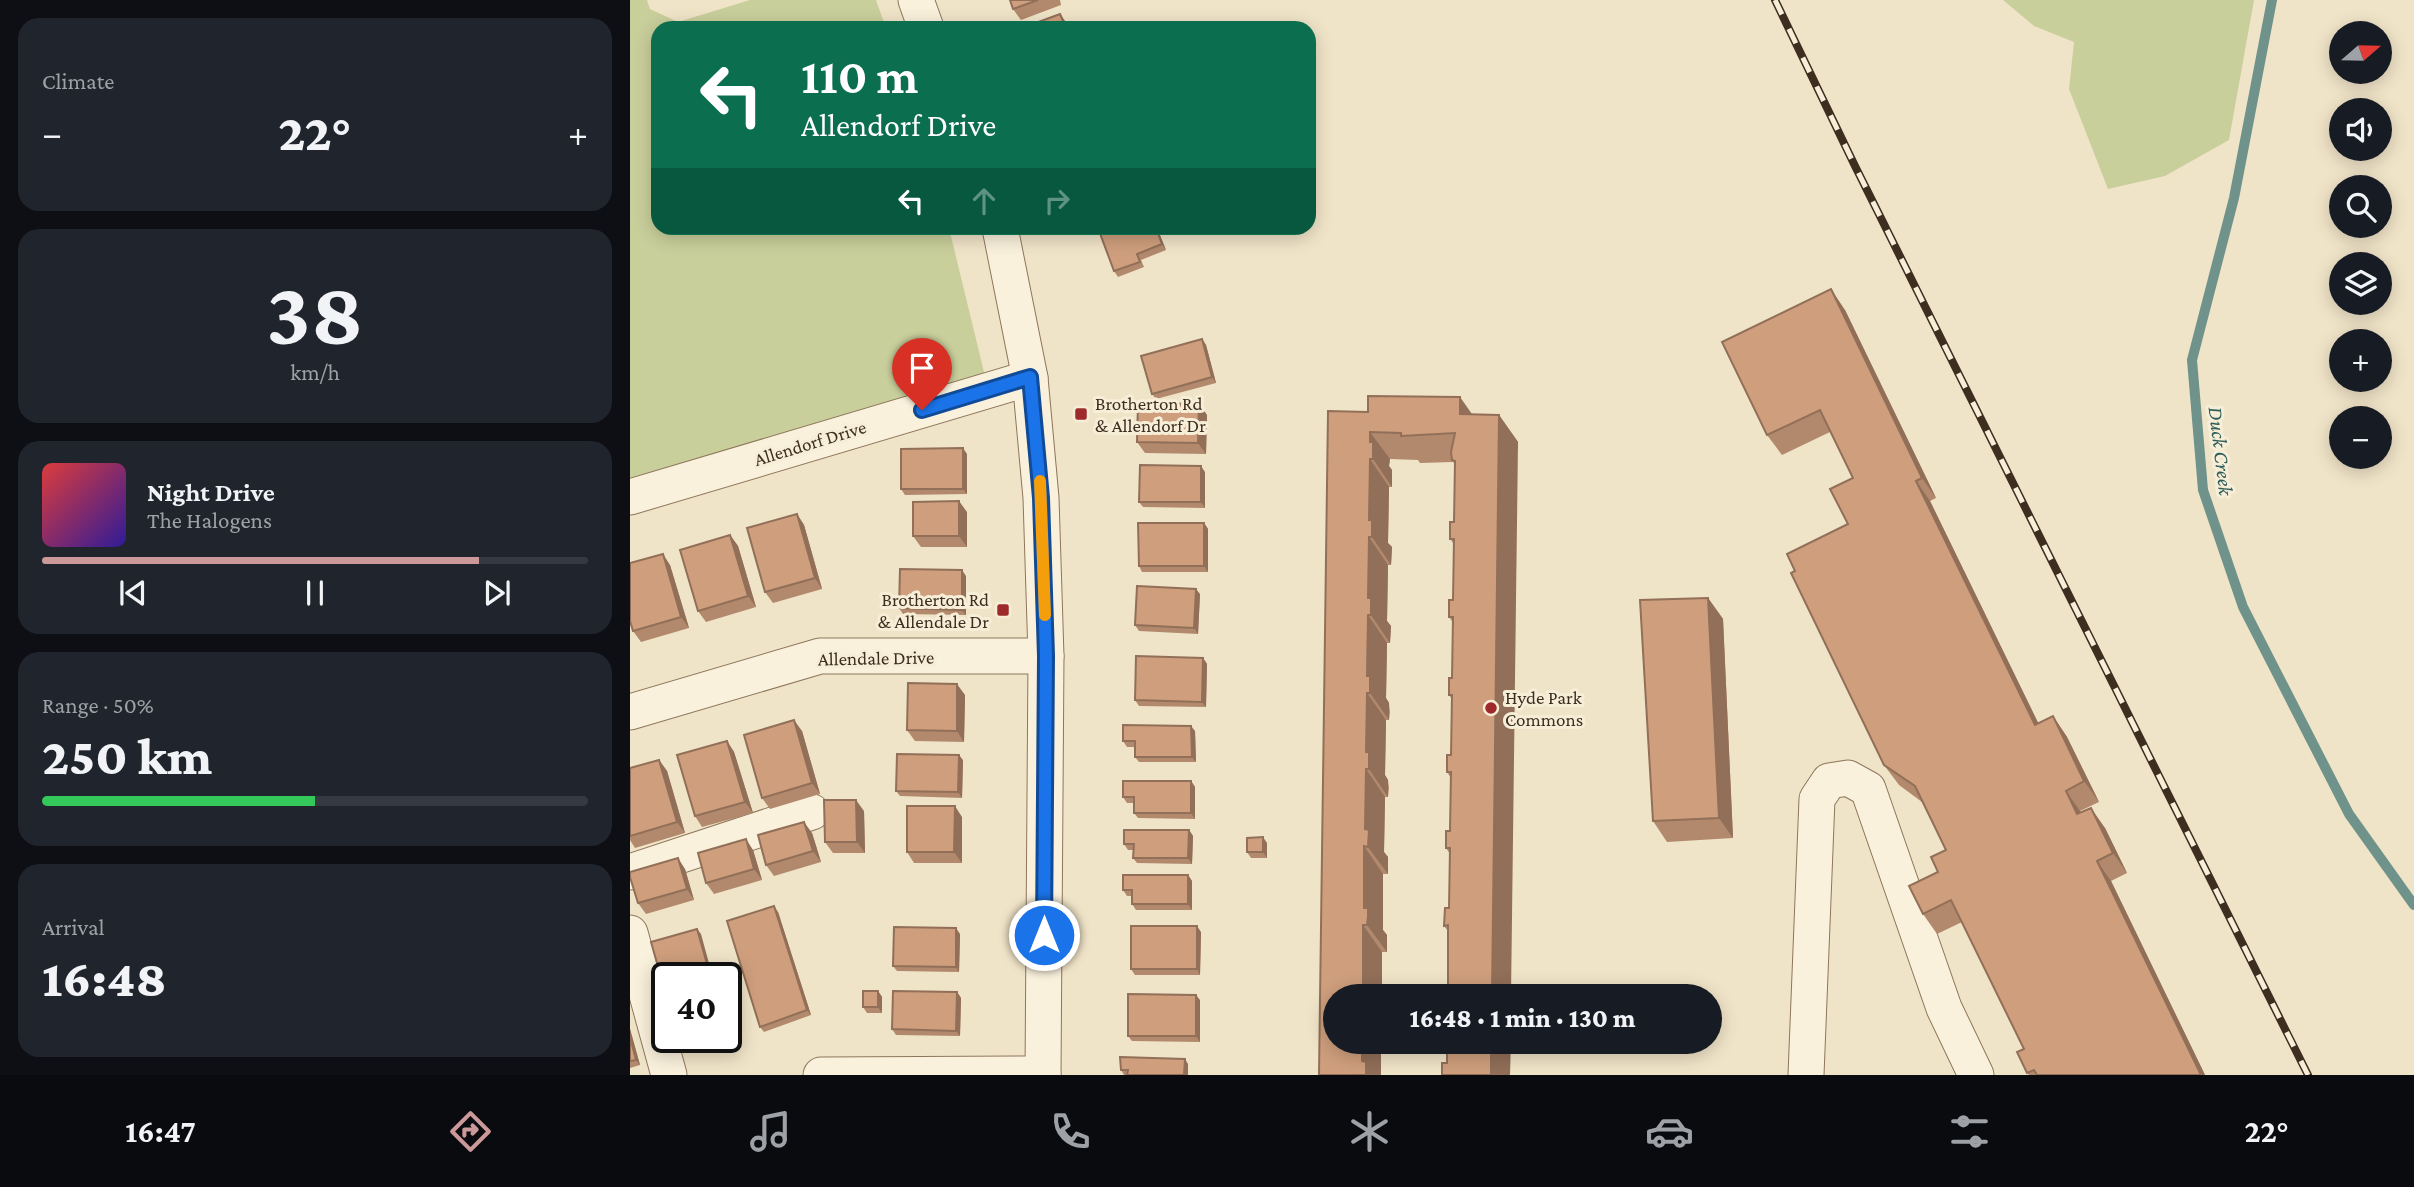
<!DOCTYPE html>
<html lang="en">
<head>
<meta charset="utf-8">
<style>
  body { margin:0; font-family:"Crimson Pro",serif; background:#20242c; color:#f1f3f6; height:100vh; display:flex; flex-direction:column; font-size:26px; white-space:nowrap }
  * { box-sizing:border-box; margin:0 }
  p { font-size:23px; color:#9ea1a6 }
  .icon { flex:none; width:38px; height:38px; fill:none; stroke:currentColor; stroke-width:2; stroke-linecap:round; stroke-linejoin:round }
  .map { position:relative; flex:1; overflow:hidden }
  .sheet { display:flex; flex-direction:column; gap:18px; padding:18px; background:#0d0f14; width:630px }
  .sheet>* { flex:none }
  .top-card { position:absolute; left:21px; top:21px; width:665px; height:214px; border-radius:21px; box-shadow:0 4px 18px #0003; background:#0b6e4f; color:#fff; overflow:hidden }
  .needle { width:46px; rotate:70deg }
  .tools { position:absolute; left:1699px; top:21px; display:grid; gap:14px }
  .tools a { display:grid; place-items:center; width:63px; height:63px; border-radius:50%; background:#171b24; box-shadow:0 4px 18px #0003; font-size:35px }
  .speed { position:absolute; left:21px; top:962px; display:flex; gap:14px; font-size:35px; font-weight:700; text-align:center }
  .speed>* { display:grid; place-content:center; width:91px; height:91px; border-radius:50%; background:#171b24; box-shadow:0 4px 18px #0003; line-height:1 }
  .speed .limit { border:4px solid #111; border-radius:10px; background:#fff; color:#111 }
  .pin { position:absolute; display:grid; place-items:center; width:60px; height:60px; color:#fff; margin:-72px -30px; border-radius:50% 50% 50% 0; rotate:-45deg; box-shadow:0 0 7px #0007 }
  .pin .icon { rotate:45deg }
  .me { position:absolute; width:77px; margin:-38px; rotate:0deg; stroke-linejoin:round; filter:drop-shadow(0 0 5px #0008) }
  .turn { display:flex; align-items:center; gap:24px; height:147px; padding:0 35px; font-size:32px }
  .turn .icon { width:91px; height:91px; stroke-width:2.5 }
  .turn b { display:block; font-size:49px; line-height:60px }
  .lanes { display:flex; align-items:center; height:66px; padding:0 35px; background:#0003; justify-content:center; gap:35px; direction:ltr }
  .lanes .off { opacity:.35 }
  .big { font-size:52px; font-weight:800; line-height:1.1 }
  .sheet .widget { flex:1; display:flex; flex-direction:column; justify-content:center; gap:10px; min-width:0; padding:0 24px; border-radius:21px; background:#20242c }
  .sheet .dial { align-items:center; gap:0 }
  .dial b { font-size:91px; line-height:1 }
  .song { display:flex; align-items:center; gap:21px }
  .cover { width:84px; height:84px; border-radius:10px; background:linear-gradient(135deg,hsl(0 70% 55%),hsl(250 70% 35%)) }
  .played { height:7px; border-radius:4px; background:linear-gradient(90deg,#cc999b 80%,#363941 80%) }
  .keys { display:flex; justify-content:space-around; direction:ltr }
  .heat { display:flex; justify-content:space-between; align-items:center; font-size:38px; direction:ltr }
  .charge { height:10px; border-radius:5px; background:linear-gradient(90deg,#34c759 50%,#363941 0) }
  .trip { position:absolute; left:693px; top:984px; width:399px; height:70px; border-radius:35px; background:#171b24; box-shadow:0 4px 18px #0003; font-weight:800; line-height:70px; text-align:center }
  .menu { display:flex; height:112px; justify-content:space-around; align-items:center; background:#090b0e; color:#9ea1a6 }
  .menu .icon { width:49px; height:49px }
  .menu .current { color:#cc999b }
  .menu b { font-size:32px; color:#f1f3f6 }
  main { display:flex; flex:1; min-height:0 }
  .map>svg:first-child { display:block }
  .green { fill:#c9cf9b }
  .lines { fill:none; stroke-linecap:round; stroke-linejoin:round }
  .stream { stroke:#6f938a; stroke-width:10 }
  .minor-casing { stroke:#8d765c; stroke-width:37 }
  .minor { stroke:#faf1dc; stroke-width:35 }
  .rail-casing { stroke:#3d2e20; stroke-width:8 }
  .rail { stroke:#f7eed8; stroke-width:5; stroke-dasharray:16; stroke-linecap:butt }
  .wall { fill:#b2896c }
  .shaded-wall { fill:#916f58 }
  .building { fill:#cf9f7d; stroke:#916f58; stroke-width:2 }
  .route-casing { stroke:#114b97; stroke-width:18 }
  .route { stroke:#1a73e8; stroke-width:12 }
  .slow { stroke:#f59e0b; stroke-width:12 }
  .poi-dot { fill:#9e2a2b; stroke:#f7eed8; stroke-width:2.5 }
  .labels { text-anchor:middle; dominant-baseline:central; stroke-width:6; stroke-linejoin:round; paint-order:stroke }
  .poi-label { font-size:19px; fill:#3d2e20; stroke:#f7eed8; text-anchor:start }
  .street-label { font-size:19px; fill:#3d2e20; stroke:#f7eed8 }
  .water-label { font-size:21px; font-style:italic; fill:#2f5d5a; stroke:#f7eed8 }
</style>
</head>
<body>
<main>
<section class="sheet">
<div class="widget"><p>Climate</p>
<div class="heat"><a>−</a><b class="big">22°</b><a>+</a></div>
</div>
<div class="widget dial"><b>38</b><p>km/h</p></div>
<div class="widget">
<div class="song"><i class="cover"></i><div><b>Night Drive</b><p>The Halogens</p></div></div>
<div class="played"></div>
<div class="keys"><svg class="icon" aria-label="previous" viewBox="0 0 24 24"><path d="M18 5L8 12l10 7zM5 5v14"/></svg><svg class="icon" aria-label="pause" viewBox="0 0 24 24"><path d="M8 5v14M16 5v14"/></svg><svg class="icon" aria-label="next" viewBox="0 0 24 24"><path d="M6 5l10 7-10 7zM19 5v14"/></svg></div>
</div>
<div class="widget"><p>Range · 50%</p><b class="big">250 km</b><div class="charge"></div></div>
<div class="widget"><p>Arrival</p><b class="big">16:48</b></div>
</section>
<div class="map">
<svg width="1784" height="1075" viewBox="0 0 1784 1075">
  <rect width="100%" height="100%" fill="#f0e4c8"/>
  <g class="green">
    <polygon points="0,0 17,0 20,9 48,22 120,0 246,0 256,28 28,28 28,228 319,228 355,376 0,478"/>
    <polygon points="1373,0 1624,0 1599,140 1535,176 1478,189 1439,89 1444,42 1404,26"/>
  </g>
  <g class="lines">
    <polyline class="stream" points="1642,0 1604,198 1562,360 1573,490 1613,607 1719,814 1784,905"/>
    <g class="minor-casing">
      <g id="minor">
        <polyline points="286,0 296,28"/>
        <polyline points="370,228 400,378 411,498 416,656 413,1075"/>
        <polyline points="0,497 400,378"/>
        <polyline points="0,712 190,656 416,656"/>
        <polyline points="0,872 182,812"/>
        <polyline points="0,933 39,1075"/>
        <polyline points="191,1075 413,1074"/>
        <polyline points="1176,1075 1187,799 1199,781 1218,778 1238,789 1314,1008 1346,1075"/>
      </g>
    </g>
    <use href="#minor" class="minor"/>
    <g class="rail-casing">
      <polyline id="rail" points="1145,0 1225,166 1678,1075"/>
    </g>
    <use href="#rail" class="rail"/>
  </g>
  <g class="wall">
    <polygon points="380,0 430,0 431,5 391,20 383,9"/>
    <polygon points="527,228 536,250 511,260 514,267 488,277 484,271"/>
    <polygon points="1215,310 1306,498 1300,501 1408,723 1423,716 1437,737 1469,802 1450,811 1475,828 1497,873 1481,881 1575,1075 1399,1075 1397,1073 1394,1049 1332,922 1307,934 1293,914 1316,850 1292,802 1269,785 1254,765 1165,571 1218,524 1223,478 1200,432 1152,455 1137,435"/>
    <polygon points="572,339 576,345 586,383 526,399 522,394"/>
    <polygon points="569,404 577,415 576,454 515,453 507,442"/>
    <polygon points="698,411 869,415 888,442 818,987 818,931 814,926 819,908 820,854 816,848 820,831 821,778 817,772 821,755 822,699 819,695 822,678 822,621 819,617 823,600 824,544 820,539 824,522 825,464 823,462 790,463 788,460 760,459 759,466 762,470 762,487 759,487 758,543 762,547 761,565 758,565 757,621 761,626 760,643 757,643 756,698 759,703 760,712 759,720 756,720 755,775 758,780 759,788 758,797 755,797 754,852 758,857 758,874 753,874 753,930 757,935 757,952 752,952 752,996 705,996 689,1075"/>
    <polygon points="337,454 337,494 275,495 271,489"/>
    <polygon points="575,472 575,508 513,507 509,502"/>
    <polygon points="337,512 337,547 291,547 283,536"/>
    <polygon points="167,514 174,525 192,589 143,603 135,592"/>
    <polygon points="574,523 578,529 578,572 512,572 509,566"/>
    <polygon points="100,535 108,546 126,607 76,622 68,611"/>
    <polygon points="40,565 59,628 11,642 3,631"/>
    <polygon points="336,576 336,615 273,614 269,608"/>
    <polygon points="570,594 568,634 509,631 505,625"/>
    <polygon points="1078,598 1093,619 1103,838 1037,842 1023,821"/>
    <polygon points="573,658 577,664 576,707 509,706 505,700"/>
    <polygon points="335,695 334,742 285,741 277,730"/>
    <polygon points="172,731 190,794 140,809 132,798"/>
    <polygon points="565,731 566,762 509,762 505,757 505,747 497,747 493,741"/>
    <polygon points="97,741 104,752 123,813 72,827 65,816"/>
    <polygon points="29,760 37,771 55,833 5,848 0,840 0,768"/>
    <polygon points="333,760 332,798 270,796 266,791"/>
    <polygon points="561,781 565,787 565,819 508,818 504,813 504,803 497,803 493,797"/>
    <polygon points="234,811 235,853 203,853 195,842"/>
    <polygon points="332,817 332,863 284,863 277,852"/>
    <polygon points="559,830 563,836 562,864 507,863 503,858 503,850 498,850 494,844"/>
    <polygon points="182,833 191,862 144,876 136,865"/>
    <polygon points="637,843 637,858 621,858 617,852"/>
    <polygon points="123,850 132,880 84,894 76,883"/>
    <polygon points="55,869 64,900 16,914 8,903"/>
    <polygon points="558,875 562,881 562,910 506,910 502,904 502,896 497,896 493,890"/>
    <polygon points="148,912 181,1015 134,1032 130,1027"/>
    <polygon points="571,932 570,975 505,975 501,969"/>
    <polygon points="330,934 329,972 267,971 263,966"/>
    <polygon points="248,991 252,997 252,1013 237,1013 233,1007"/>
    <polygon points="327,992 331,998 330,1036 266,1035 262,1029"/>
    <polygon points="570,1000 570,1042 502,1041 498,1036"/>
    <polygon points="96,1024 101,1040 55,1053 51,1047 48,1038 96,1038"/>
    <polygon points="0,1029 10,1065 0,1068"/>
    <polygon points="558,1064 558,1075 494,1075 491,1070"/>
  </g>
  <g class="shaded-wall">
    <polygon points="430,14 438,25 439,28 436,28"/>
    <polygon points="526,228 527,228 536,250 532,244"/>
    <polygon points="1201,289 1215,310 1306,498 1292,478"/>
    <polygon points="572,339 576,345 586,383 582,377"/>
    <polygon points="830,397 849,424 830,414"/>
    <polygon points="569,404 577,415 576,454 568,443"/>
    <polygon points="869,415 888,442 881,996 862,996"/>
    <polygon points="740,432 760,459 759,466 762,470 762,487 743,459 740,442"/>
    <polygon points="333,448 337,454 337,494 333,489"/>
    <polygon points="740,459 759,487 758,543 762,547 761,565 742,537 739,520"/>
    <polygon points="571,466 575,472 575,508 571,502"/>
    <polygon points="1286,481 1300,501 1419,745 1405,725"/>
    <polygon points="329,501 337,512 337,547 329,536"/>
    <polygon points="167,514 174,525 192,589 185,578"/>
    <polygon points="574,523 578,529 578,572 574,566"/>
    <polygon points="100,535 108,546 126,607 118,596"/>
    <polygon points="739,537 758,565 757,621 761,626 760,643 741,615 738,598"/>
    <polygon points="33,554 40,565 59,628 51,617"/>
    <polygon points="332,570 336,576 336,615 332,610"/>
    <polygon points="566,589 570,594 568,634 564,628"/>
    <polygon points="1078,598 1093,619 1103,838 1089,818"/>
    <polygon points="738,615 757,643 756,698 759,703 759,720 740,693 737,676"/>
    <polygon points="573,658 577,664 576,707 572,702"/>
    <polygon points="327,684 335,695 334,742 327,731"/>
    <polygon points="737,693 756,720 755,775 758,780 758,797 739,769 736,752"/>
    <polygon points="1423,716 1437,737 1469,802 1454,781"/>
    <polygon points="164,720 172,731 190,794 182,783"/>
    <polygon points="561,726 565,731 566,762 562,757"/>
    <polygon points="97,741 104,752 123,813 115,802"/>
    <polygon points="329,755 333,760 332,798 328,792"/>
    <polygon points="29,760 37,771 55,833 47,822"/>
    <polygon points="736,769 755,797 754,852 758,857 758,874 738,847 735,829"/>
    <polygon points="561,781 565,787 565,819 561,813"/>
    <polygon points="1436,791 1450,811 1462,835 1447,814"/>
    <polygon points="226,800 234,811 235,853 227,842"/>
    <polygon points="325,806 332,817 332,863 324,852"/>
    <polygon points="1461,808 1475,828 1497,873 1483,853"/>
    <polygon points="174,822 182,833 191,862 183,851"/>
    <polygon points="559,830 563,836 562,864 558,858"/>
    <polygon points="633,837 637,843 637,858 633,852"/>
    <polygon points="116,839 123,850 132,880 124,869"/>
    <polygon points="734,846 753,874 753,930 757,935 757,952 737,925 734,908"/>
    <polygon points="48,858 55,869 64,900 57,889"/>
    <polygon points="1467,861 1481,881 1575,1075 1571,1075"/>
    <polygon points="558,875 562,881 562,910 558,904"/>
    <polygon points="144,906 148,912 181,1015 177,1010"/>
    <polygon points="733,925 752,952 752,996 737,996 733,985"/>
    <polygon points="567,926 571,932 570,975 567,969"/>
    <polygon points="326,928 330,934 329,972 326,967"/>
    <polygon points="67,929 71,934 83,978 81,978"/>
    <polygon points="248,991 252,997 252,1013 248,1007"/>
    <polygon points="327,992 331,998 330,1036 326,1031"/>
    <polygon points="566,995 570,1000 570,1042 566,1036"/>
    <polygon points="96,1024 101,1040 96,1032"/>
    <polygon points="0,1029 10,1065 6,1060 0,1037"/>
    <polygon points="732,1041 751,1041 751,1075 736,1075 732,1061"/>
    <polygon points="861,1041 881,1041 880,1075 861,1075"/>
    <polygon points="555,1059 558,1064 558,1075 554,1075"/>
  </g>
  <g class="building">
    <polygon points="380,0 408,0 383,9"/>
    <polygon points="430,14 436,28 392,28"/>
    <polygon points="468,228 526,228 532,244 507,254 510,262 484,271"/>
    <polygon points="1201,289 1292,478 1286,481 1405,725 1423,716 1454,781 1436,791 1447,814 1461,808 1483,853 1467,861 1571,1075 1407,1075 1404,1070 1397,1073 1387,1052 1394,1049 1321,900 1293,914 1279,886 1308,872 1301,857 1316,850 1285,786 1254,765 1161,573 1165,571 1157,554 1218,524 1200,489 1223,478 1190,410 1137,435 1092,342"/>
    <polygon points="572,339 582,377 522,394 511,356"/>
    <polygon points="738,396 830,397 830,414 869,415 862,996 813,996 813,987 818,987 818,925 814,926 815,908 819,908 820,848 816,848 816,831 820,831 821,772 817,772 817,755 821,755 822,695 819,695 819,678 822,678 823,617 819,617 819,600 823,600 824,539 820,539 820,522 824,522 825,461 822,460 821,452 825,433 771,436 771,433 740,432 740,442 743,442 743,459 740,459 739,520 742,520 742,537 739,537 738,598 741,598 741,615 738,615 737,676 740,676 740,693 737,693 736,752 739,752 739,769 736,769 735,829 739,830 738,847 734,846 734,908 738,908 738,916 737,925 733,925 733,985 736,985 737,996 705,996 705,1041 732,1041 732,1061 736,1062 736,1075 689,1075 698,411 738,412"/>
    <polygon points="508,403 569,404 568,443 507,442"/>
    <polygon points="333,448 333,489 271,489 271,449"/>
    <polygon points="510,465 571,466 571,502 509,502"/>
    <polygon points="329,501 329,536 283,536 283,502"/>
    <polygon points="167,514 185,578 135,592 117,528"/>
    <polygon points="508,523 574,523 574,566 509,566"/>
    <polygon points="100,535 118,596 68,611 50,550"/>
    <polygon points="33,554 51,617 3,631 0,621 0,563"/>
    <polygon points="270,569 332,570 332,610 269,608"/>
    <polygon points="507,586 566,589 564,628 505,625"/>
    <polygon points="1078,598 1089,818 1023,821 1010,600"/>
    <polygon points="506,656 573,658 572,702 505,700"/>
    <polygon points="278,683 327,684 327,731 277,730"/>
    <polygon points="164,720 182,783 132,798 114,735"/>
    <polygon points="493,725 561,726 562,757 505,757 505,741 493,741"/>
    <polygon points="97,741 115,802 65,816 47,755"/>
    <polygon points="267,754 329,755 328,792 266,791"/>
    <polygon points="29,760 47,822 0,836 0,768"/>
    <polygon points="493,781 561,781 561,813 504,813 504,797 493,797"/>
    <polygon points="194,800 226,800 227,842 195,842"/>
    <polygon points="277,806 325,806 324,852 277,852"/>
    <polygon points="174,822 183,851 136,865 128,835"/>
    <polygon points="494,830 559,830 558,858 503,858 504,844 494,844"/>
    <polygon points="633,837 633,852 617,852 617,838"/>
    <polygon points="116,839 124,869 76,883 68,853"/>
    <polygon points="48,858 57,889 8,903 0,877 0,872"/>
    <polygon points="493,875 558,875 558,904 502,904 502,890 493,890"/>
    <polygon points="144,906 177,1010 130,1027 97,921"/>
    <rect x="501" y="926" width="66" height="43"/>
    <polygon points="264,927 326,928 326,967 263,966"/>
    <polygon points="67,929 81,978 37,978 37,998 21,942"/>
    <rect x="233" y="991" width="15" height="16"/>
    <polygon points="263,991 327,992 326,1031 262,1029"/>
    <polygon points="498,994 566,995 566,1036 498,1036"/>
    <polygon points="0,1037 6,1060 0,1061"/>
    <polygon points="48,1038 83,1038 51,1047"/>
    <polygon points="817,1041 861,1041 861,1075 812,1075 812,1063 817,1063"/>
    <polygon points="490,1057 555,1059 554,1075 497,1075 498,1070 491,1070"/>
  </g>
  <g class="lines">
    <g class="route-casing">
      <polyline id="route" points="292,410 400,377 411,498 416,656 414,935"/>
    </g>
    <use href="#route" class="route"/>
    <polyline class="slow" points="410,481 415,615"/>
  </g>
  <g class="poi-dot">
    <rect x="444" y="407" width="14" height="14" rx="3.5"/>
    <rect x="366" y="603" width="14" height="14" rx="3.5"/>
    <circle cx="861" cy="708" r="7"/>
  </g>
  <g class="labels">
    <g class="poi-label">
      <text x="465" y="403">Brotherton Rd<tspan x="465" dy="22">&amp; Allendorf Dr</tspan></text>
      <text x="359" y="599" text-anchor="end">Brotherton Rd<tspan x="359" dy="22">&amp; Allendale Dr</tspan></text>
      <text x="875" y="697">Hyde Park<tspan x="875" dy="22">Commons</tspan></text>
    </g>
    <g class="street-label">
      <text transform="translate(180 443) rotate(-17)">Allendorf Drive</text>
      <text transform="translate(246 658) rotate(-1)">Allendale Drive</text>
    </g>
    <g class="water-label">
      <text transform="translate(1591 451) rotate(83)">Duck Creek</text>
    </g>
  </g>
</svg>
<div class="tools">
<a><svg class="needle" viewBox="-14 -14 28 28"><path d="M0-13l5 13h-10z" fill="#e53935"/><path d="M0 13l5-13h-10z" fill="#9ea1a6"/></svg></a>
<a><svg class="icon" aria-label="sound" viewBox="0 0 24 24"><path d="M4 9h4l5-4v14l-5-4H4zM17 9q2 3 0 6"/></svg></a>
<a><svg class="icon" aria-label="search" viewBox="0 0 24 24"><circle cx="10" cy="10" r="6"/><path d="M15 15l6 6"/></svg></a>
<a><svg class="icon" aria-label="layers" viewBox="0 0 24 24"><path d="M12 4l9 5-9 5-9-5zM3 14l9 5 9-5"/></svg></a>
<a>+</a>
<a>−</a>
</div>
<div class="speed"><div class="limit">40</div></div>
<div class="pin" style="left:292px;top:410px;background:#d93025"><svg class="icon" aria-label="arrive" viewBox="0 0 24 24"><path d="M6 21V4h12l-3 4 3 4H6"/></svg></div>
<svg class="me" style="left:414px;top:935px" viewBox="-20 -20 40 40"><circle r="17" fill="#1a73e8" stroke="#fff" stroke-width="3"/><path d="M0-11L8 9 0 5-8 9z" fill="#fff"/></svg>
<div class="trip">16:48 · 1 min · 130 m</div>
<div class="top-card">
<div class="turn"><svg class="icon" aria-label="left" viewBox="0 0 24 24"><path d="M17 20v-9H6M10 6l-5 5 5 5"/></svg><div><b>110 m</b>Allendorf Drive</div></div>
<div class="lanes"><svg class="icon" aria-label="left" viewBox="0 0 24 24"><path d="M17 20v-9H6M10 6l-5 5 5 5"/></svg><svg class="icon off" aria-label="ahead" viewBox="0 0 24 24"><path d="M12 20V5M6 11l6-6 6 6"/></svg><svg class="icon off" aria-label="right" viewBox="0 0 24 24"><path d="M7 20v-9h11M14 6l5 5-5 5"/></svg></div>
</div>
</div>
</main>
<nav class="menu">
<b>16:47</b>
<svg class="icon current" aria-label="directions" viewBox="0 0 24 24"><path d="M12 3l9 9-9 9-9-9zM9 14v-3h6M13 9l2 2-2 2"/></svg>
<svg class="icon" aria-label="music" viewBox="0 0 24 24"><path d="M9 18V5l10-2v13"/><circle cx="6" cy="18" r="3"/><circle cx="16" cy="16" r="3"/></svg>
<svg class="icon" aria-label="phone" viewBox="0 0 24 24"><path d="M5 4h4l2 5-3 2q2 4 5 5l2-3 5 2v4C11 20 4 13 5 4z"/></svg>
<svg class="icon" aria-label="climate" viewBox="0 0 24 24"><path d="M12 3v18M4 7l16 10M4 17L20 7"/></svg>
<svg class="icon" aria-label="car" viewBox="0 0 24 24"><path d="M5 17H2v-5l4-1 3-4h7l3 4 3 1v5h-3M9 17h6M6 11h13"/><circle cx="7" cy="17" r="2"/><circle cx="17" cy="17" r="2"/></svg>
<svg class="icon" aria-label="filters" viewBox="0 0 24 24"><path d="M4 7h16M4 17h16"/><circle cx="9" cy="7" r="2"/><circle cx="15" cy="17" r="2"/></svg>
<b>22°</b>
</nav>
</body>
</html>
